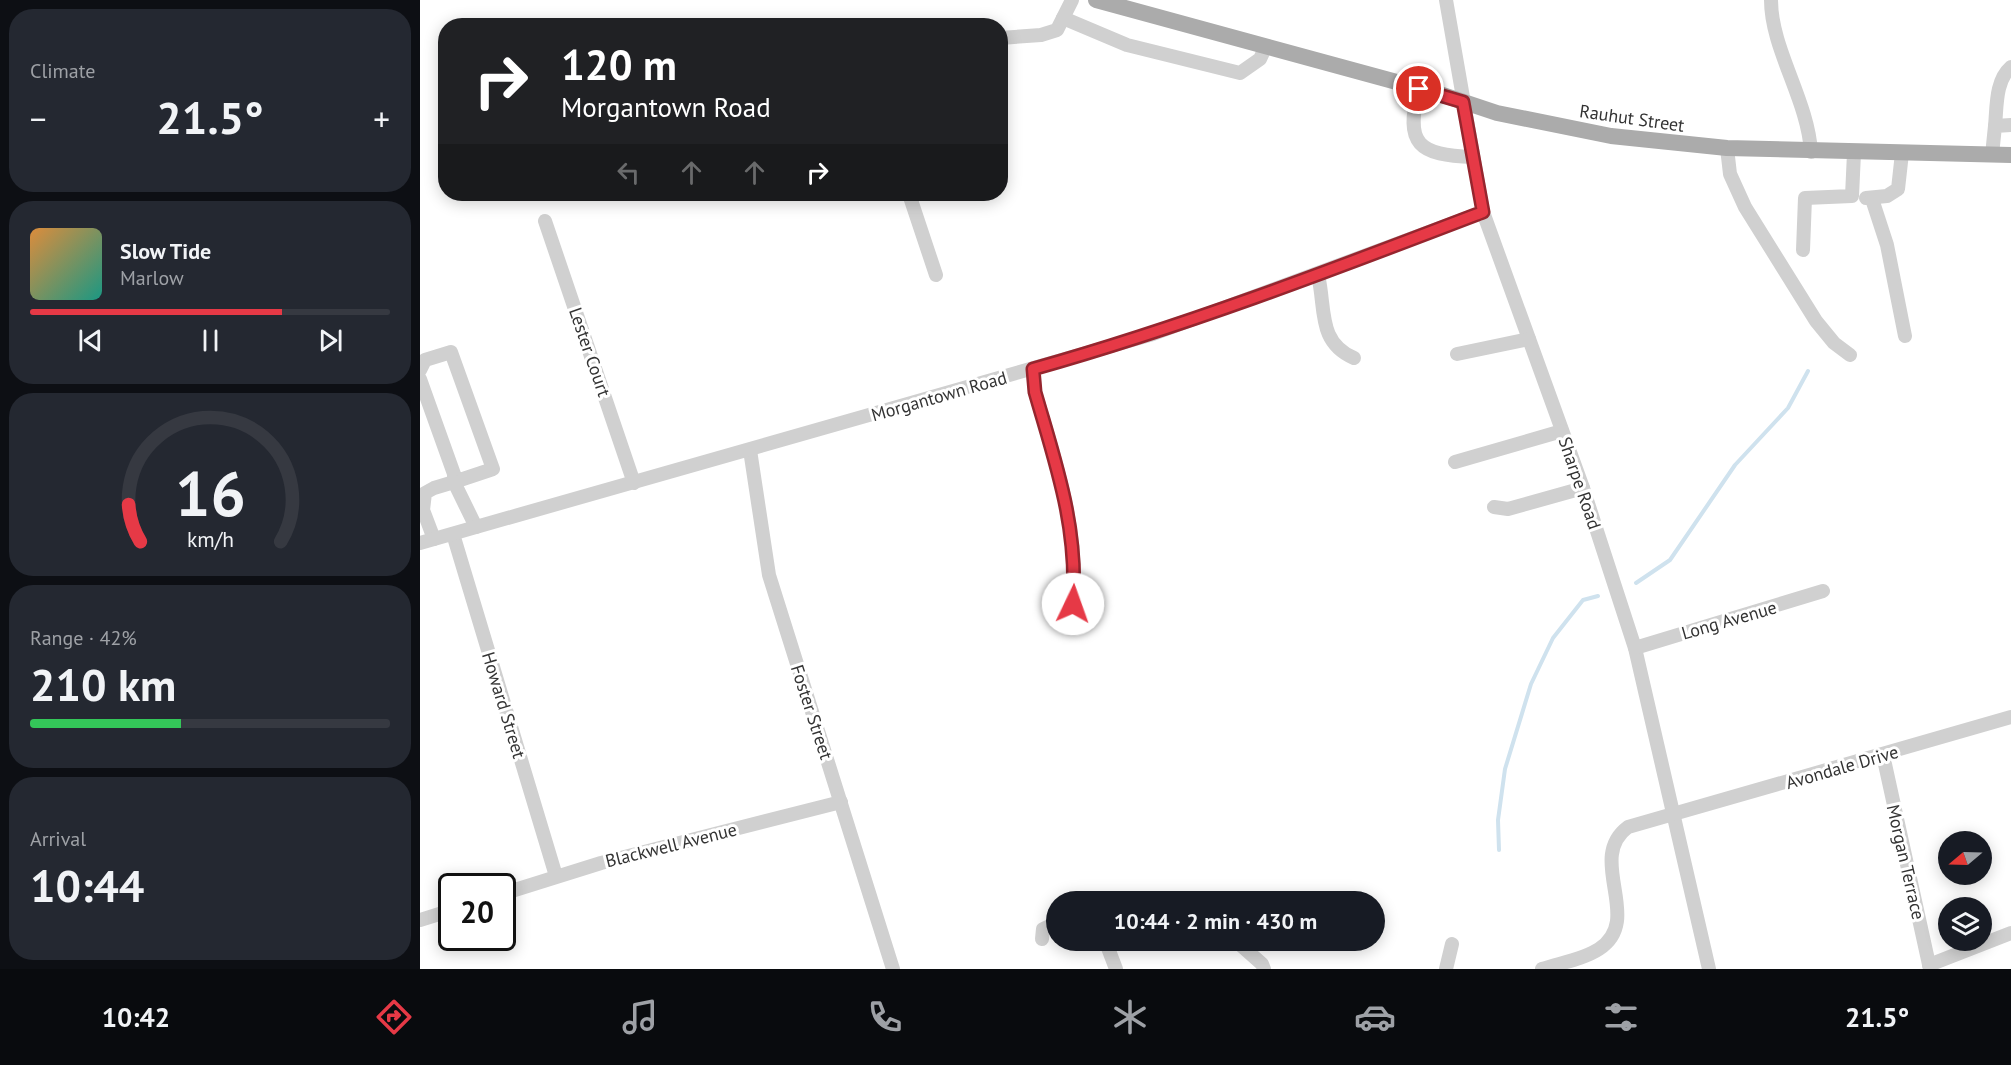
<!DOCTYPE html>
<html lang="en">
<head>
<meta charset="utf-8">
<style>
  body { margin:0; font-family:"PT Sans",sans-serif; background:#242831; color:#f1f3f6; height:100vh; display:flex; flex-direction:column; font-size:22px; white-space:nowrap }
  * { box-sizing:border-box; margin:0 }
  p { font-size:20px; color:#9ea1a6 }
  .icon { flex:none; width:33px; height:33px; fill:none; stroke:currentColor; stroke-width:2; stroke-linecap:round; stroke-linejoin:round }
  .map { position:relative; flex:1; overflow:hidden }
  .drawer { display:flex; flex-direction:column; gap:9px; padding:9px; background:#0d0f14; width:420px }
  .drawer>* { flex:none }
  .hud { position:absolute; left:18px; top:18px; width:570px; height:183px; border-radius:24px; box-shadow:0 3px 15px #0003; background:#202124; color:#fff; overflow:hidden }
  .needle { width:39px; rotate:251deg }
  .tools { position:absolute; left:1518px; top:831px; display:grid; gap:12px }
  .tools a { display:grid; place-items:center; width:54px; height:54px; border-radius:50%; background:#171b24; box-shadow:0 3px 15px #0003; font-size:30px }
  .speed { position:absolute; left:18px; top:873px; display:flex; gap:12px; font-size:30px; font-weight:700; text-align:center }
  .speed>* { display:grid; place-content:center; width:78px; height:78px; border-radius:50%; background:#171b24; box-shadow:0 3px 15px #0003; line-height:1 }
  .speed .limit { border:3px solid #111; border-radius:9px; background:#fff; color:#111 }
  .pin { position:absolute; display:grid; place-items:center; width:51px; height:51px; color:#fff; margin:-26px; border:3px solid #fff; border-radius:50%; box-shadow:0 2px 6px #0007 }
  .me { position:absolute; width:66px; margin:-33px; rotate:3deg; stroke-linejoin:round; filter:drop-shadow(0 0 4px #0008) }
  .turn { display:flex; align-items:center; gap:21px; height:126px; padding:0 24px; font-size:27px }
  .turn .icon { width:78px; height:78px; stroke-width:2.5 }
  .turn b { display:block; font-size:42px; line-height:51px }
  .lanes { display:flex; align-items:center; height:57px; padding:0 24px; background:#0003; justify-content:center; gap:30px; direction:ltr }
  .lanes .off { opacity:.35 }
  .big { font-size:45px; font-weight:700; line-height:1.1 }
  .drawer .tile { flex:1; display:flex; flex-direction:column; justify-content:center; gap:9px; min-width:0; padding:0 21px; border-radius:24px; background:#242831 }
  .drawer .dial { align-items:center; gap:0 }
  .dial svg { height:156px; overflow:visible; fill:none; stroke:#363941; stroke-width:7; stroke-linecap:round; text-anchor:middle }
  .dial text { fill:#f1f3f6; stroke:none }
  .song { display:flex; align-items:center; gap:18px }
  .cover { width:72px; height:72px; border-radius:9px; background:linear-gradient(135deg,hsl(30 70% 55%),hsl(170 70% 35%)) }
  .played { height:6px; border-radius:3px; background:linear-gradient(90deg,#e63946 70%,#363941 70%) }
  .keys { display:flex; justify-content:space-around; direction:ltr }
  .heat { display:flex; justify-content:space-between; align-items:center; font-size:33px; direction:ltr }
  .charge { height:9px; border-radius:4px; background:linear-gradient(90deg,#34c759 42%,#363941 0) }
  .trip { position:absolute; left:626px; top:891px; width:339px; height:60px; border-radius:30px; background:#171b24; box-shadow:0 3px 15px #0003; font-weight:700; line-height:60px; text-align:center }
  .menu { display:flex; height:96px; justify-content:space-around; align-items:center; background:#090b0e; color:#9ea1a6 }
  .menu .icon { width:42px; height:42px }
  .menu .active { color:#e63946 }
  .menu b { font-size:27px; color:#f1f3f6 }
  main { display:flex; flex:1; min-height:0 }
  .map>svg:first-child { display:block }
  .lines { fill:none; stroke-linecap:round; stroke-linejoin:round }
  .stream { stroke:#cfe2ee; stroke-width:4 }
  .minor { stroke:#d0d0d0; stroke-width:14 }
  .major { stroke:#ababab; stroke-width:16 }
  .route-casing { stroke:#96252e; stroke-width:15 }
  .route { stroke:#e63946; stroke-width:10 }
  .labels { text-anchor:middle; dominant-baseline:central; stroke-width:6; stroke-linejoin:round; paint-order:stroke }
  .street-label { font-size:18px; fill:#333; stroke:#fff }
</style>
</head>
<body>
<main>
<section class="drawer">
<div class="tile"><p>Climate</p>
<div class="heat"><a>−</a><b class="big">21.5°</b><a>+</a></div>
</div>
<div class="tile">
<div class="song"><i class="cover"></i><div><b>Slow Tide</b><p>Marlow</p></div></div>
<div class="played"></div>
<div class="keys"><svg class="icon" aria-label="previous" viewBox="0 0 24 24"><path d="M18 5L8 12l10 7zM5 5v14"/></svg><svg class="icon" aria-label="pause" viewBox="0 0 24 24"><path d="M8 5v14M16 5v14"/></svg><svg class="icon" aria-label="next" viewBox="0 0 24 24"><path d="M6 5l10 7-10 7zM19 5v14"/></svg></div>
</div>
<div class="tile dial"><svg viewBox="0 0 100 80">
<path d="M14 69A42 42 0 1 1 86 69"/>
<path d="M14 69A42 42 0 0 1 8 50" stroke="#e63946"/>
<text x="50" y="56" font-size="32" font-weight="700">16</text>
<text x="50" y="72" font-size="11">km/h</text>
</svg></div>
<div class="tile"><p>Range · 42%</p><b class="big">210 km</b><div class="charge"></div></div>
<div class="tile"><p>Arrival</p><b class="big">10:44</b></div>
</section>
<div class="map">
<svg width="1591" height="969" viewBox="0 0 1591 969">
  <rect width="100%" height="100%" fill="#fff"/>
  <g class="lines">
    <g class="stream">
      <polyline points="1216,583 1250,560 1315,465 1368,408 1388,371"/>
      <polyline points="1079,850 1078,820 1085,769 1111,684 1133,638 1163,600 1178,596"/>
    </g>
    <g class="minor">
      <polyline points="1026,0 1063,212 1163,488 1215,648 1289,969"/>
      <path d="M1351 0C1351 49 1388 100 1391 152"/>
      <polyline points="643,18 707,45 820,73 840,59 846,46"/>
      <polyline points="580,38 621,35 637,30 652,0"/>
      <path d="M999 89C984 145 999 155 1053 157"/>
      <path d="M1575 126C1577 107 1575 81 1591 67"/>
      <polyline points="1307,148 1310,174 1325,207 1396,321 1414,343 1430,355"/>
      <polyline points="1572,155 1575,126 1591,125"/>
      <polyline points="489,194 516,275"/>
      <polyline points="1446,198 1467,196 1478,189 1482,153"/>
      <polyline points="1452,199 1467,245 1485,336"/>
      <polyline points="125,221 214,483"/>
      <polyline points="1383,250 1385,198 1432,196 1434,153"/>
      <path d="M898 275C906 308 897 342 934 358"/>
      <polyline points="1037,354 1109,339"/>
      <path d="M613 369 615 392C636 464 659 528 653 604"/>
      <polyline points="0,370 5,360 31,352 73,469 34,482 34,474 0,379"/>
      <polyline points="330,450 349,575 473,969"/>
      <polyline points="1035,462 1142,431"/>
      <polyline points="1074,507 1088,509 1163,488"/>
      <polyline points="33,534 136,876"/>
      <polyline points="14,539 3,510 5,493 14,488 34,482 56,527"/>
      <polyline points="0,543 733,334 1063,212"/>
      <polyline points="1215,648 1403,591"/>
      <polyline points="1463,755 1510,969"/>
      <polyline points="82,894 181,863 421,802"/>
      <polyline points="0,920 32,910"/>
      <polyline points="622,939 623,929 636,923"/>
      <polyline points="685,940 696,969"/>
      <polyline points="815,940 842,964 844,969"/>
      <polyline points="1509,965 1591,933"/>
      <polyline points="1026,969 1032,944"/>
      <path d="M1122 969C1140 963 1164 959 1179 949 1225 919 1165 859 1208 827L1591 717"/>
    </g>
    <polyline class="major" points="676,0 1017,93 1077,113 1191,136 1307,148 1591,155"/>
  </g>
  <g class="lines">
    <g class="route-casing">
      <path id="route" d="M653 604C658 526 636 465 615 392L613 369C766 326 914 269 1063 212L1043 102 999 89"/>
    </g>
    <use href="#route" class="route"/>
  </g>
  <g class="labels">
    <g class="street-label">
      <text transform="translate(1212 118) rotate(8)">Rauhut Street</text>
      <text transform="translate(170 352) rotate(71)">Lester Court</text>
      <text transform="translate(519 396) rotate(-16)">Morgantown Road</text>
      <text transform="translate(1160 483) rotate(71)">Sharpe Road</text>
      <text transform="translate(1309 620) rotate(-16)">Long Avenue</text>
      <text transform="translate(84 705) rotate(73)">Howard Street</text>
      <text transform="translate(392 712) rotate(72)">Foster Street</text>
      <text transform="translate(1422 767) rotate(-16)">Avondale Drive</text>
      <text transform="translate(251 845) rotate(-14)">Blackwell Avenue</text>
      <text transform="translate(1486 862) rotate(77)">Morgan Terrace</text>
    </g>
  </g>
</svg>
<div class="tools">
<a><svg class="needle" viewBox="-14 -14 28 28"><path d="M0-13l5 13h-10z" fill="#e53935"/><path d="M0 13l5-13h-10z" fill="#9ea1a6"/></svg></a>
<a><svg class="icon" aria-label="layers" viewBox="0 0 24 24"><path d="M12 4l9 5-9 5-9-5zM3 14l9 5 9-5"/></svg></a>
</div>
<div class="speed"><div class="limit">20</div></div>
<div class="pin" style="left:999px;top:89px;background:#d93025"><svg class="icon" aria-label="arrive" viewBox="0 0 24 24"><path d="M6 21V4h12l-3 4 3 4H6"/></svg></div>
<svg class="me" style="left:653px;top:604px" viewBox="-20 -20 40 40"><circle r="19" fill="#fff"/><path d="M0-13L10 11 0 6-10 11z" fill="#e63946"/></svg>
<div class="trip">10:44 · 2 min · 430 m</div>
<div class="hud">
<div class="turn"><svg class="icon" aria-label="right" viewBox="0 0 24 24"><path d="M7 20v-9h11M14 6l5 5-5 5"/></svg><div><b>120 m</b>Morgantown Road</div></div>
<div class="lanes"><svg class="icon off" aria-label="left" viewBox="0 0 24 24"><path d="M17 20v-9H6M10 6l-5 5 5 5"/></svg><svg class="icon off" aria-label="ahead" viewBox="0 0 24 24"><path d="M12 20V5M6 11l6-6 6 6"/></svg><svg class="icon off" aria-label="ahead" viewBox="0 0 24 24"><path d="M12 20V5M6 11l6-6 6 6"/></svg><svg class="icon" aria-label="right" viewBox="0 0 24 24"><path d="M7 20v-9h11M14 6l5 5-5 5"/></svg></div>
</div>
</div>
</main>
<nav class="menu">
<b>10:42</b>
<svg class="icon active" aria-label="directions" viewBox="0 0 24 24"><path d="M12 3l9 9-9 9-9-9zM9 14v-3h6M13 9l2 2-2 2"/></svg>
<svg class="icon" aria-label="music" viewBox="0 0 24 24"><path d="M9 18V5l10-2v13"/><circle cx="6" cy="18" r="3"/><circle cx="16" cy="16" r="3"/></svg>
<svg class="icon" aria-label="phone" viewBox="0 0 24 24"><path d="M5 4h4l2 5-3 2q2 4 5 5l2-3 5 2v4C11 20 4 13 5 4z"/></svg>
<svg class="icon" aria-label="climate" viewBox="0 0 24 24"><path d="M12 3v18M4 7l16 10M4 17L20 7"/></svg>
<svg class="icon" aria-label="car" viewBox="0 0 24 24"><path d="M5 17H2v-5l4-1 3-4h7l3 4 3 1v5h-3M9 17h6M6 11h13"/><circle cx="7" cy="17" r="2"/><circle cx="17" cy="17" r="2"/></svg>
<svg class="icon" aria-label="filters" viewBox="0 0 24 24"><path d="M4 7h16M4 17h16"/><circle cx="9" cy="7" r="2"/><circle cx="15" cy="17" r="2"/></svg>
<b>21.5°</b>
</nav>
</body>
</html>
